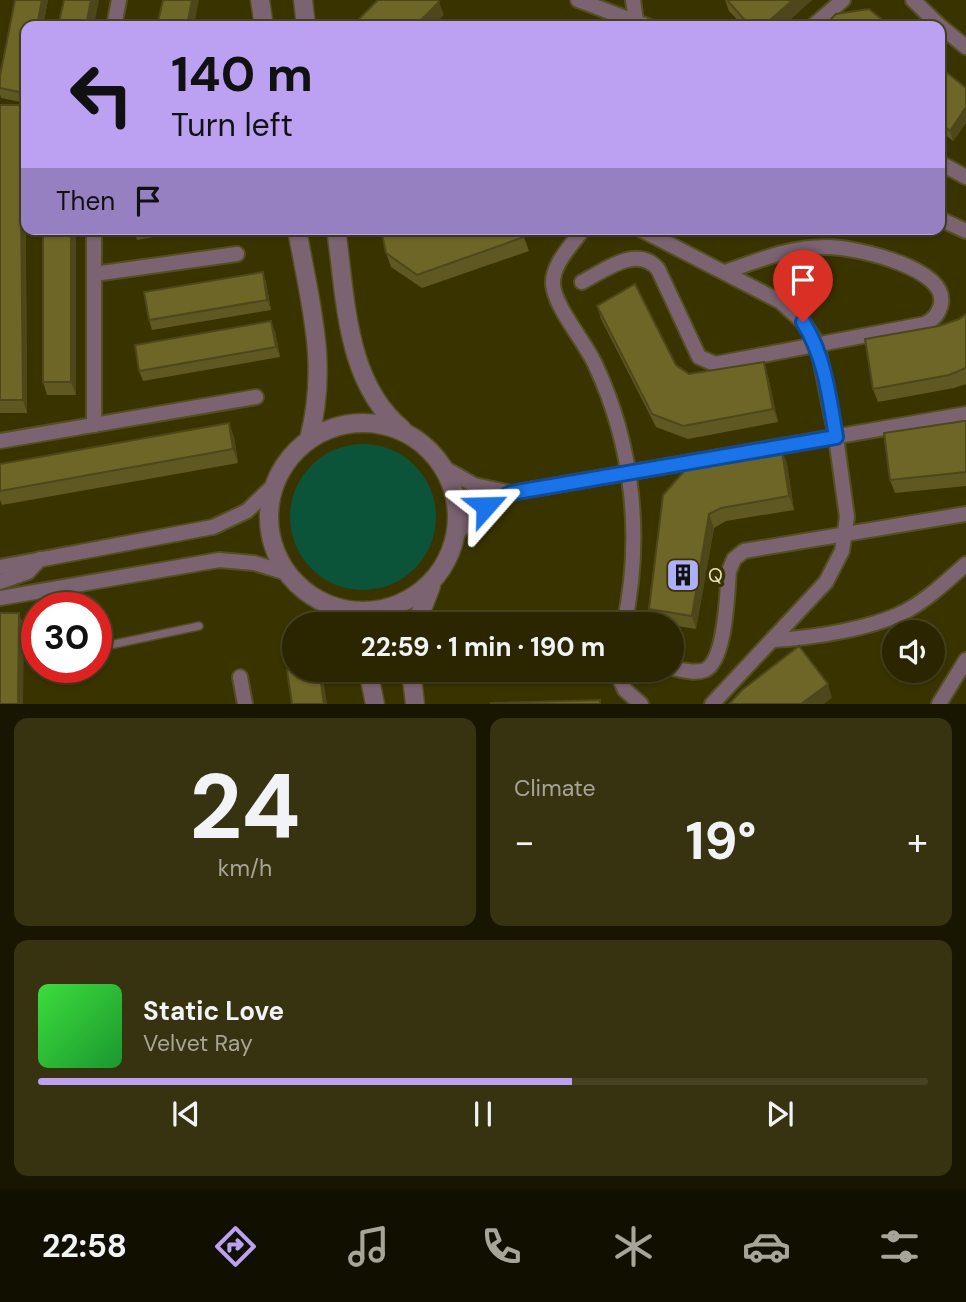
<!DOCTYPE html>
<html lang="en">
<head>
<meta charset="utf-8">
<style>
  body { margin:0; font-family:"DM Sans",sans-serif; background:#37320f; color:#f1f3f6; height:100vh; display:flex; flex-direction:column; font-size:26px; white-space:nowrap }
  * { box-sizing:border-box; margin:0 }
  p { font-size:23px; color:#a6a599 }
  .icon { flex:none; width:38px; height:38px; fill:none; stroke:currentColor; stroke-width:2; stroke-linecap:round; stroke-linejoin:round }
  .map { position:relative; height:704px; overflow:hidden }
  .panel { display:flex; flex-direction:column; gap:14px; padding:14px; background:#181500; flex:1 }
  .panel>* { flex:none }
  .hud { position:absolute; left:21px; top:21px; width:924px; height:214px; border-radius:14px; box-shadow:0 2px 5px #0004,0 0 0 2px #474322; background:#bca0f2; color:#111; overflow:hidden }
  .tools { position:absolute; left:882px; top:620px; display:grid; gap:14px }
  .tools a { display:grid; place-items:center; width:63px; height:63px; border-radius:50%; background:#2b2600; box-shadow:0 2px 5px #0004,0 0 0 2px #474322; font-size:35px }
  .speed { position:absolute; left:21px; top:592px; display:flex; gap:14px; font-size:35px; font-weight:700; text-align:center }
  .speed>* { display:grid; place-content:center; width:91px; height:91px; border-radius:50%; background:#2b2600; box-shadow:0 2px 5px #0004,0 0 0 2px #474322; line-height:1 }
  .speed .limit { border:10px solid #d22; background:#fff; color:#111 }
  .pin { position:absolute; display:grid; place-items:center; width:60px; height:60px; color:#fff; margin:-72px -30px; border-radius:50% 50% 50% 0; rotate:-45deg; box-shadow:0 0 7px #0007 }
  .pin .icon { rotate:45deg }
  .me { position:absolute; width:77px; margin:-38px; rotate:65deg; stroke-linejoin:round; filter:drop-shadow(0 0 5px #0008) }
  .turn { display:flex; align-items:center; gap:24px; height:147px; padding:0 35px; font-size:32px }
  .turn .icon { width:91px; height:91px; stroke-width:2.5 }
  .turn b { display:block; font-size:49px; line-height:60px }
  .then { display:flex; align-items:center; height:66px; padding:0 35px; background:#0003; gap:14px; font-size:26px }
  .big { font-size:52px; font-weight:700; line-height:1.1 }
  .panel .widget { flex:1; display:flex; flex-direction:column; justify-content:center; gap:10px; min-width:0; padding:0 24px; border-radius:14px; background:#37320f }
  .panel .dial { align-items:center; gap:0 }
  .dial b { font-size:91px; line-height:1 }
  .song { display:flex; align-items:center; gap:21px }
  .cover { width:84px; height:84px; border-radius:10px; background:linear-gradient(135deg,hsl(120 70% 55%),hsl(130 70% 35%)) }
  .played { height:7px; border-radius:4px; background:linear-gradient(90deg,#bca0f2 60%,#474322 60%) }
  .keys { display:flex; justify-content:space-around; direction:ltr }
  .heat { display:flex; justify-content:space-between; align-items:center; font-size:38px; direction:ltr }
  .panel .tiles { flex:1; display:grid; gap:14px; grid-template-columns:1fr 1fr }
  .widget:last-child { grid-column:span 2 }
  .trip { position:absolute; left:282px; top:612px; width:402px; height:70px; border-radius:35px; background:#2b2600; box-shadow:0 2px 5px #0004,0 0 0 2px #474322; font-weight:700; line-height:70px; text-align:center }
  .menu { display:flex; height:112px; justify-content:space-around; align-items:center; background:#110f00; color:#a6a599 }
  .menu .icon { width:49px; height:49px }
  .menu .on { color:#bca0f2 }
  .menu b { font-size:32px; color:#f1f3f6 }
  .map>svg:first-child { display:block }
  .green { fill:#0b5439 }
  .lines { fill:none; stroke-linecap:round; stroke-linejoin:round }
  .service-casing { stroke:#554f1f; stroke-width:10 }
  .minor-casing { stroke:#554f1f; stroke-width:18 }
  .tertiary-casing { stroke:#554f1f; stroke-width:21 }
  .service { stroke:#7b6371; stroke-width:7 }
  .minor { stroke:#7b6371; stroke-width:14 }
  .tertiary { stroke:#7b6371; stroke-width:18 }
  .wall { fill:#5f5822 }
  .shaded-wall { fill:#4d471b }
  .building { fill:#6e6627; stroke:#4d471b; stroke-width:2 }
  .route-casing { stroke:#114b97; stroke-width:18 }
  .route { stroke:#1a73e8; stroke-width:12 }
  .labels { text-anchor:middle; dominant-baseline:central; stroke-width:7; stroke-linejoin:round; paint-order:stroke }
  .poi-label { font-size:19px; fill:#e5e2c2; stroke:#393300; text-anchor:start }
</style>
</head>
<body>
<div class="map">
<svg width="966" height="704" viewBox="0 0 966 704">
  <rect width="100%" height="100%" fill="#393300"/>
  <circle class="green" cx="363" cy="517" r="73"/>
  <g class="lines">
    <g class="service-casing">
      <g id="service">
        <polyline points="67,587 70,607"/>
        <polyline points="96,648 199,626"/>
      </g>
    </g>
    <g class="minor-casing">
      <g id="minor">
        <polyline points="578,0 647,26"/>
        <polyline points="633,0 636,21"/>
        <polyline points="913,0 940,26"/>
        <polyline points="114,26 119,0"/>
        <polyline points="813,26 843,0"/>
        <polyline points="940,26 966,47"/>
        <polyline points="940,163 966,177"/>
        <polyline points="940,219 966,231"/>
        <polyline points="94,229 94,425"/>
        <path d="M583 229C572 245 552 264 553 284 554 306 585 342 595 364 633 445 643 538 624 625"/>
        <polyline points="640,229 781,302 803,322 817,343 836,437 847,517 842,551 826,582 712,704"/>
        <polyline points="94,274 237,254"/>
        <path d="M582 282C604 271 637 244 658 269L699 357 715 364 925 324C933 320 939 314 941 304 948 268 857 248 830 247 793 246 759 260 725 272"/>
        <polyline points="0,441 256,397"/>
        <polyline points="441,466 474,485 511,493"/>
        <polyline points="455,535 486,506 511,493 966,414"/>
        <polyline points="0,567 213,527 247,511 274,485"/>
        <polyline points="0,582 28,572 40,559"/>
        <polyline points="0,598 219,560 254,563 287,573"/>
        <path d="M773 640C812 638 871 629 906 611 928 599 947 581 966 564"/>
        <path d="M672 668C682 670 695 674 705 670 726 660 727 593 729 571L734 559 744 551 966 514"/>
        <polyline points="616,670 625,690 641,704"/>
        <polyline points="240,677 245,704"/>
        <polyline points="939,704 966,660"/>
      </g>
    </g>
    <g class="tertiary-casing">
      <g id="tertiary">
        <polyline points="260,0 264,26"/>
        <polyline points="303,0 306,26"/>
        <path d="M297 229C310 304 329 364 309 439"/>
        <path d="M336 229C346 297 345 382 402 429"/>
        <circle cx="363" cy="517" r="94"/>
        <polyline points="416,625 431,586"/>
        <polyline points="368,670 375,704"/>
        <polyline points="411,670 415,704"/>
      </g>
    </g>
    <use href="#service" class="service"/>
    <use href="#minor" class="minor"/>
    <use href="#tertiary" class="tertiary"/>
  </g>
  <g class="wall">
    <polygon points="15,0 48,0 43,26 26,26 26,103 1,98 0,94 0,76"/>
    <polygon points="725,0 812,0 783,26 743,26 729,11"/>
    <polygon points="940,67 966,88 966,123 953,141 940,130"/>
    <polygon points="0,105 25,118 27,413 0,413"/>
    <polygon points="43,229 76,229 76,395 47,395 43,382"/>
    <polygon points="134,229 197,229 137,240"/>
    <polygon points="521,229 529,251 422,288 391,267 386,253"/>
    <polygon points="263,272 266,282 271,310 152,330 149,320"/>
    <polygon points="597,306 689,374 768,376 778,422 688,439 656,427 601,319"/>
    <polygon points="966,314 966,384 954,388 878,402 873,389 939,326 959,319"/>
    <polygon points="275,331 280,357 143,381 139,371"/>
    <polygon points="966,421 966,486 895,493 890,480"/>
    <polygon points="229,423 234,437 238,463 2,505 0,500 0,464"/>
    <polygon points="782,451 787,464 794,510 726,521 714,528 696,629 653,622 649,609 663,495"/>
  </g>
  <g class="shaded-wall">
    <polygon points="42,0 48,0 43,26 37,26"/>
    <polygon points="91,0 99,0 94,26 86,26"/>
    <polygon points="192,0 199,0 194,26 187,26"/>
    <polygon points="793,0 812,0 783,26 763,26"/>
    <polygon points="439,2 444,15 433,26 415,26"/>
    <polygon points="20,105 25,118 27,413 23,400"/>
    <polygon points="966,107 966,123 953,141 950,131"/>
    <polygon points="71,229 76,229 76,395 71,382"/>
    <polygon points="263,272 266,282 271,310 267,300"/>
    <polygon points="271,321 275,331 280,357 276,347"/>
    <polygon points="764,362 768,376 778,422 773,409"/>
    <polygon points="229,423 234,437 238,463 233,449"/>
    <polygon points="782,451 787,464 794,510 789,496"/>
    <polygon points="709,514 714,528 696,629 692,616"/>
    <polygon points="19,613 24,627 23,704 18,704"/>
    <polygon points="319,670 320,670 323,678 327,704 324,704"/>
    <polygon points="828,684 832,698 824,704 801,704"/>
  </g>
  <g class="building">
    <polygon points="15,0 42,0 37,26 26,26 26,82 24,93 0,88 0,76"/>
    <polygon points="64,0 91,0 86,26 58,26"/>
    <polygon points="163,0 192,0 187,26 157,26"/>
    <polygon points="378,0 438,0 439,2 415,26 354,26 355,23"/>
    <polygon points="727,0 793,0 763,26 750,26"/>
    <polygon points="869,9 890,26 824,26 836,14"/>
    <polygon points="940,67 966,88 966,107 950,131 940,123"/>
    <polygon points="0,105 20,105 23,400 0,400"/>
    <rect x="43" y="229" width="28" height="153"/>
    <polygon points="381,229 521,229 524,237 417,275 386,253"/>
    <polygon points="263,272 267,300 149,320 144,292"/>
    <polygon points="635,284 676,365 689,374 764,362 773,409 683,426 652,414 597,306"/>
    <polygon points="966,314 966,368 949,375 873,389 865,339 939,326 959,319"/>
    <polygon points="271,321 276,347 139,371 135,345"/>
    <polygon points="964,421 966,421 966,472 890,480 884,433"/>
    <polygon points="229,423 233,449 0,491 0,464"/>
    <polygon points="782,451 789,496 721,508 709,514 692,616 649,609 663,495 687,468"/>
    <polygon points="0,613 19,613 18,704 0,704"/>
    <polygon points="799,646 828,684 801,704 729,704 742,690"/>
    <polygon points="294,669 294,670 319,670 324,704 292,704 287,670"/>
    <polygon points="600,700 600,704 491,704 491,703"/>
  </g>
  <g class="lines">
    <g class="route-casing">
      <path id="route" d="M486 506 511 493 836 437C829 396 825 357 803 322"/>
    </g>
    <use href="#route" class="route"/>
  </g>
  <defs>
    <g id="building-square" transform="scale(1.75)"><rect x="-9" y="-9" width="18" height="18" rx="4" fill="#adaffb" stroke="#393300"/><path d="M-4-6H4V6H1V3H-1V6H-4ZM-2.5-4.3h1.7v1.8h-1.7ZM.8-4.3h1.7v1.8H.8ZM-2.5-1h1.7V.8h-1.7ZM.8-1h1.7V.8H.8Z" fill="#111"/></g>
  </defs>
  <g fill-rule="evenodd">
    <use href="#building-square" x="683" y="575"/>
  </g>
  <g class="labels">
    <g class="poi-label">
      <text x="708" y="575">Q</text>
    </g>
  </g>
</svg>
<div class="tools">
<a><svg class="icon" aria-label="sound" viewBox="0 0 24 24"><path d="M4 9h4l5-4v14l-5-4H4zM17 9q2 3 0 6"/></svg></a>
</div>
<div class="speed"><div class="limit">30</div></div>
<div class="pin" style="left:803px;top:322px;background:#d93025"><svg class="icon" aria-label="arrive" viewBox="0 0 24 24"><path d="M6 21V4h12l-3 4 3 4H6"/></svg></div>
<svg class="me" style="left:486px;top:506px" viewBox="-20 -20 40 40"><path d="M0-17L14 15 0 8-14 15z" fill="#1a73e8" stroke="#fff" stroke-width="4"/></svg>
<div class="trip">22:59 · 1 min · 190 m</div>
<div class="hud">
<div class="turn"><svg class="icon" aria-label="left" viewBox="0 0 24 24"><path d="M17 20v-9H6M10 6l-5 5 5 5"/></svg><div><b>140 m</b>Turn left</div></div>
<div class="then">Then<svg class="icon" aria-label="arrive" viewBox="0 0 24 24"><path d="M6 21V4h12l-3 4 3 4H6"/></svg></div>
</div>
</div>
<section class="panel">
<div class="tiles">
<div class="widget dial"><b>24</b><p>km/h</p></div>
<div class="widget"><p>Climate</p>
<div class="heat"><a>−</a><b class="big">19°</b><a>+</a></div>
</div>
<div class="widget">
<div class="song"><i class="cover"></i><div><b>Static Love</b><p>Velvet Ray</p></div></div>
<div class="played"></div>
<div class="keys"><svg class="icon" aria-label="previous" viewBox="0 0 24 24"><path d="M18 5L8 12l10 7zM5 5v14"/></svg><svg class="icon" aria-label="pause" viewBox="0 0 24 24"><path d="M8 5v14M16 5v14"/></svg><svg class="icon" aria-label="next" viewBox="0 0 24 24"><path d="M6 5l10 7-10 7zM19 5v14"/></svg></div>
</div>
</div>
</section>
<nav class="menu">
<b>22:58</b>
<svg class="icon on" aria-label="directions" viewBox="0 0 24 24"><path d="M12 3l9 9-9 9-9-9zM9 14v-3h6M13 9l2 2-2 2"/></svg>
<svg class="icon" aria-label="music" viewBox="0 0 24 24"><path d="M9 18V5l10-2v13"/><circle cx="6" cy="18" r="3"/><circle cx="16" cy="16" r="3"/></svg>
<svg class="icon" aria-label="phone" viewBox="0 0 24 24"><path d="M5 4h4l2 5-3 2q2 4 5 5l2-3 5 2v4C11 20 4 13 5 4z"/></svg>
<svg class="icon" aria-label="climate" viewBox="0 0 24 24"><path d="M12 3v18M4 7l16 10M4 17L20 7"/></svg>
<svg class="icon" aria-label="car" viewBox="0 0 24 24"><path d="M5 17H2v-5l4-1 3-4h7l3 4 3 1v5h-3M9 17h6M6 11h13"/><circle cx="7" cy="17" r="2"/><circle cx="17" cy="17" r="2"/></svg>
<svg class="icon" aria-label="filters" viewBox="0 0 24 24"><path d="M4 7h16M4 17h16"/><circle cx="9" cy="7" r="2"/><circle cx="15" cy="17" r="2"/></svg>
</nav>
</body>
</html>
